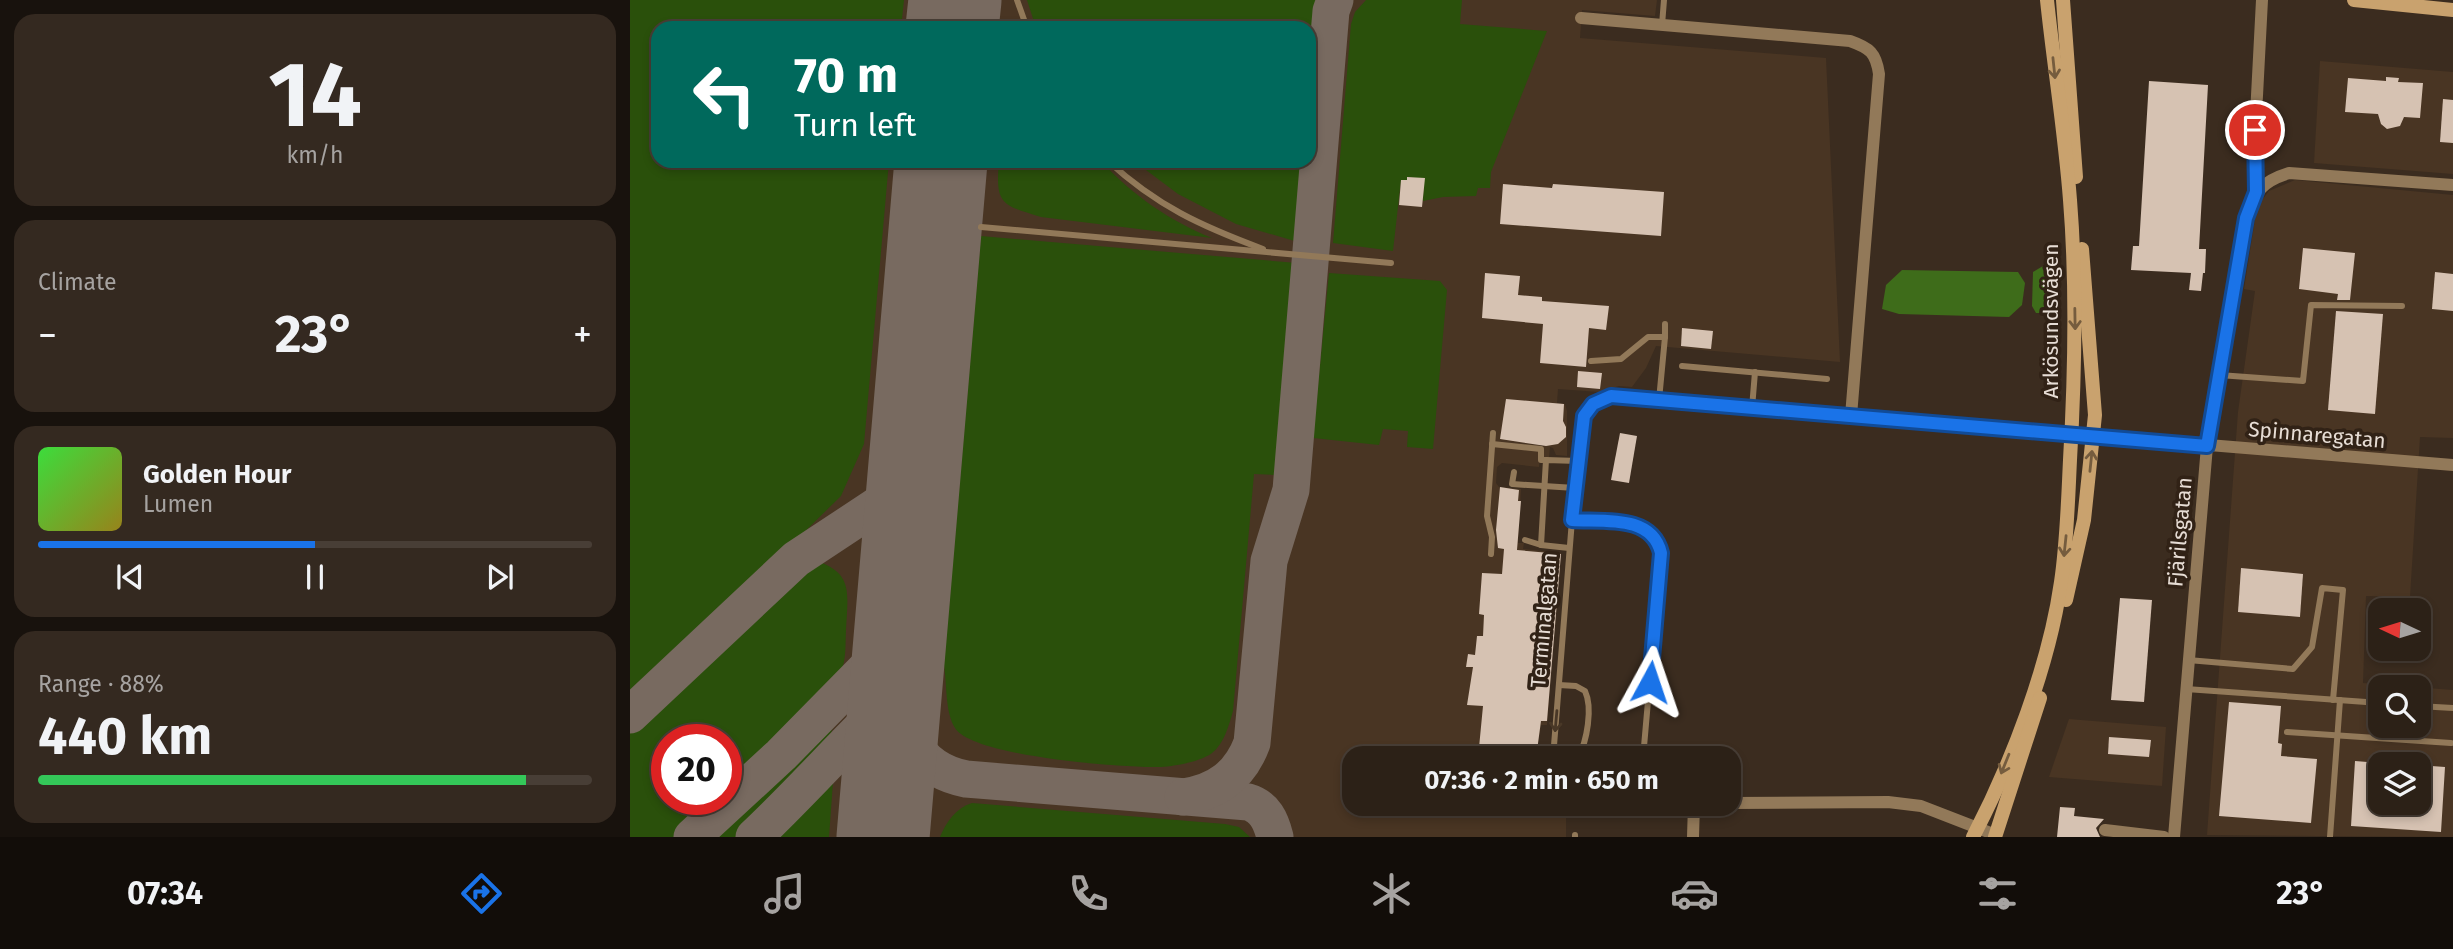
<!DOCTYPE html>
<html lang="en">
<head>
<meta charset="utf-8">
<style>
  body { margin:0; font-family:"Fira Sans",sans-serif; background:#342920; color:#f1f3f6; height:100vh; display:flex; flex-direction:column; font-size:26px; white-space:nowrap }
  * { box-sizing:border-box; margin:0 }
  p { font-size:23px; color:#a6a3a1 }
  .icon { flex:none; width:38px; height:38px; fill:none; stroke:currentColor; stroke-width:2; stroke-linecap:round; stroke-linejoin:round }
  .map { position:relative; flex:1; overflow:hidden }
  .sheet { display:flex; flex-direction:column; gap:14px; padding:14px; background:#18120d; width:630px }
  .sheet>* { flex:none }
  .banner { position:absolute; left:21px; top:21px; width:665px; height:147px; border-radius:21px; box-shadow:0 4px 10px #0003,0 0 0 2px #483e36; background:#00695c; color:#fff; overflow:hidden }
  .needle { width:46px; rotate:274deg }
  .controls { position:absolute; left:1738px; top:598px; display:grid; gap:14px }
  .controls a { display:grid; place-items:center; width:63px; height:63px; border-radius:14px; background:#2c2117; box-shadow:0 4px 10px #0003,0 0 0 2px #483e36; font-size:35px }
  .speed { position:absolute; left:21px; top:724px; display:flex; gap:14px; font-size:35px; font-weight:700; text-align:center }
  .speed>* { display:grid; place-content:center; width:91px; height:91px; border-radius:50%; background:#2c2117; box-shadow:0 4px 10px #0003,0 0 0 2px #483e36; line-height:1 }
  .speed .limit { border:10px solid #d22; background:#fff; color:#111 }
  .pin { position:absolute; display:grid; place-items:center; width:60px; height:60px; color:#fff; margin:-30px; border:4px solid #fff; border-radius:50%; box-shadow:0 2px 7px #0007 }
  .me { position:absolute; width:77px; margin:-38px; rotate:5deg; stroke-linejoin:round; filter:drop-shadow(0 0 5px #0008) }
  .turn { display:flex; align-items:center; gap:24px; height:147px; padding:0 28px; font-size:32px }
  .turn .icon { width:91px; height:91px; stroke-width:2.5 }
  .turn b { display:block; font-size:49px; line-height:60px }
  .big { font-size:52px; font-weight:700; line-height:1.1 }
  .sheet .tile { flex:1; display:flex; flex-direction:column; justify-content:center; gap:10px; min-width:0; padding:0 24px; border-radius:21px; background:#342920 }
  .sheet .dial { align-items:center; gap:0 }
  .dial b { font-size:91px; line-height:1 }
  .song { display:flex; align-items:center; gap:21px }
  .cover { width:84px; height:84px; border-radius:10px; background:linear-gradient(135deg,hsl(120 70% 55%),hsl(50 70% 35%)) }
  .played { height:7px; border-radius:4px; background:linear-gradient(90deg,#1a73e8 50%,#483e36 50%) }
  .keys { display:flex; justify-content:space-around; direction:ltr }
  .heat { display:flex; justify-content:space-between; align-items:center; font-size:38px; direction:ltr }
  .charge { height:10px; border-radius:5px; background:linear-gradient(90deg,#34c759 88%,#483e36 0) }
  .trip { position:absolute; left:712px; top:746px; width:399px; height:70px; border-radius:21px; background:#2c2117; box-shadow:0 4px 10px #0003,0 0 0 2px #483e36; font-weight:700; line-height:70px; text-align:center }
  .tab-bar { display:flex; height:112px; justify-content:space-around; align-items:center; background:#120d09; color:#a6a3a1 }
  .tab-bar .icon { width:49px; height:49px }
  .tab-bar .selected { color:#1a73e8 }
  .tab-bar b { font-size:32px; color:#f1f3f6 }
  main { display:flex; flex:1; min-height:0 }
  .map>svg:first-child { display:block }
  .built { fill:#493523; fill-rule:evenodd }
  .green { fill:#2a500b }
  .forest { fill:#3e6c1a }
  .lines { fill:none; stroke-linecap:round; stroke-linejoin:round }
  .taxiway { stroke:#786a60; stroke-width:37 }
  .runway { stroke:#786a60; stroke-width:93 }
  .building { fill:#d6c2b2 }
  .service { stroke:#927959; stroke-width:6 }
  .minor { stroke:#927959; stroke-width:12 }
  .secondary { stroke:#c9a26e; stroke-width:14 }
  .oneway { stroke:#755c3e }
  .oneway2 { stroke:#493827 }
  .route-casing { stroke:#114b97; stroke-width:18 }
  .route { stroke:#1a73e8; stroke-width:12 }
  .labels { text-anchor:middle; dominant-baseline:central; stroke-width:7; stroke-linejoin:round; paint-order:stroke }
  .street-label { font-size:21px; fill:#e7ddd5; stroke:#312216 }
</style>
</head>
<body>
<main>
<section class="sheet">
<div class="tile dial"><b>14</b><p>km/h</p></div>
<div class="tile"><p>Climate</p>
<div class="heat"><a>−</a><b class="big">23°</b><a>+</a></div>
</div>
<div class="tile">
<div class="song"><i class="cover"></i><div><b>Golden Hour</b><p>Lumen</p></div></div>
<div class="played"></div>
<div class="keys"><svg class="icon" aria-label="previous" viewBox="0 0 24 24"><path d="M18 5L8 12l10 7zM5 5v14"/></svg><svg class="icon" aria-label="pause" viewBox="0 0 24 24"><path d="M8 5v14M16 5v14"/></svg><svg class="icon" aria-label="next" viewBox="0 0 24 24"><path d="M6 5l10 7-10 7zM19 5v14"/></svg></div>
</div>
<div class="tile"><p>Range · 88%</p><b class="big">440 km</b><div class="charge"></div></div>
</section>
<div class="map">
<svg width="1823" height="837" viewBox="0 0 1823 837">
  <rect width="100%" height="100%" fill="#3b2c1f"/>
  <g class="built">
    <path d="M0 0H1027L1025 16 952 10 950 38 1196 58 1210 362 1026 346 1016 368 1002 387 989 386 969 392 928 389 927 403 935 404 937 411V456L926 455 923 448 920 447 919 458H912L913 441H911L909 467 872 463 867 467 866 483 869 487 891 489 888 543H894L893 549 931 553 917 725H911L906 758H724V803H898V816L936 817V837H0ZM28 28H679V161H28ZM37 740H96V800H37Z"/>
    <polygon points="1690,61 1823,72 1823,174 1684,163"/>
    <path d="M1665 180 1823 195V438L1790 437 1780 597 1736 596 1733 683 1823 690V837L1577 835 1608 412 1625 291 1614 289 1627 206 1639 191ZM1750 688H1788V726H1750ZM1750 765H1788V803H1750Z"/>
    <polygon points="1439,719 1536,727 1532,786 1419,777"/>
  </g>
  <g class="green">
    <polygon points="0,0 274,0 271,28 28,28 28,161 259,161 234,444 211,496 64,640 0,697"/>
    <polygon points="397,0 696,0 701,11 691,12 679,131 679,28 406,28"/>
    <polygon points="736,0 832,0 830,24 917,31 861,172 860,188 848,188 846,196 813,197 793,201 794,179 777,177 777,180 771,180 763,251 703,243 721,24 725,12"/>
    <path d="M369 161H471C502 195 540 221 582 238L411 217C372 205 365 205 369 161Z"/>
    <polygon points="504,161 676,161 668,242 606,224 548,194"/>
    <path d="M351 236 667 263 647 472 645 475 624 474 603 711C599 725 594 744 582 753 570 762 545 766 531 767 495 768 343 757 325 728 315 712 317 684 314 665Z"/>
    <polygon points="699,273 810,281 817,290 803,449 777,447 778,431 753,429 749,445 683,438"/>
    <path d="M179 558C224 572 218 589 216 630 215 651 217 663 206 682L96 792V740H37V800H88L50 837H0V725Z"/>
    <path d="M198 713 203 715C212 747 132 816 108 837H88L87 828 94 819 177 738Z"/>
    <polygon points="204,768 199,837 133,837"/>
    <path d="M342 803 595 824 609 827 620 837H310C316 822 326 808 342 803Z"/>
  </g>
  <g class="forest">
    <polygon points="1413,266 1421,270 1428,283 1429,299 1414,313 1406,313 1402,306 1403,272"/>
    <polygon points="1272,270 1388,272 1395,283 1392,305 1379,317 1269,314 1252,309 1256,285"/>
  </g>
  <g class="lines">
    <g class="taxiway">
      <path d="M268 673C269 722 280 768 336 779L618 802C635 807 641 821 645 837"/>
      <polyline points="0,715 166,559 284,481"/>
      <path d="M553 797C588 792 610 775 622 743L639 561 661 490 701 11 705 0"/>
      <polyline points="62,837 151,755 271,633"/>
      <path d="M124 837C173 791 217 740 266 694"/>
    </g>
    <g class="runway">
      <polyline points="322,28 325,0"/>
      <polyline points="253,837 311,161"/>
    </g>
  </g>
  <g class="building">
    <polygon points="1756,77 1769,78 1768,82 1793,83 1790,118 1774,117 1770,126 1757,129 1751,124 1748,114 1715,112 1718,78 1756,81"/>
    <polygon points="1519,81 1578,85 1569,249 1576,249 1575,273 1573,273 1571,291 1559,290 1561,273 1501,270 1503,246 1509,246"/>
    <polygon points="1813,99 1823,100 1823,143 1810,142"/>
    <polygon points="777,177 795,178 792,207 769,205 771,180 777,180"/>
    <polygon points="873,184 922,188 923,184 1034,192 1031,236 870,224"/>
    <polygon points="1673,248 1725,253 1720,300 1707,300 1708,294 1669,289"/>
    <polygon points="1805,272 1823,274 1823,311 1802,309"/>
    <polygon points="855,273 890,276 888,295 912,297 912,301 979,306 976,330 959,328 956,367 910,363 913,324 852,318"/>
    <polygon points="1706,311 1753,314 1745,414 1698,410"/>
    <polygon points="1052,328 1083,331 1081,349 1051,346"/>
    <polygon points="948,371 972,373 970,389 947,387"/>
    <polygon points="876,399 934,404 933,421 936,427 936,437 928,444 916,446 870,439"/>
    <polygon points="990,433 1007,436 999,483 981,480"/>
    <polygon points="870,487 889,490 888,501 891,501 887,550 931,554 917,721 911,721 906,758 848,758 853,706 837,705 843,667 836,667 838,654 845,655 847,636 853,636 854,615 849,614 852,573 872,574 874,549 868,548 866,530"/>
    <polygon points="1611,568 1673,574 1670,617 1608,612"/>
    <polygon points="1490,598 1522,600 1514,702 1481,700"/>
    <polygon points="1599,702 1651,706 1648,743 1652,744 1651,756 1687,759 1681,823 1589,816"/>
    <polygon points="1479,737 1521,740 1519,757 1478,754"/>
    <polygon points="1725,761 1750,763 1750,803 1788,803 1788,765 1815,767 1811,832 1721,826"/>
    <polygon points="1430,807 1445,808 1444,816 1474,819 1466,828 1470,837 1427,837"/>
  </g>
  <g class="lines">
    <g class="service">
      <polyline points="387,0 397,28"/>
      <polyline points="1032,25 1034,0"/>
      <path d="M478 161C527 206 571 226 633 249"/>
      <polyline points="351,227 761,263"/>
      <polyline points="1035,337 1035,324"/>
      <polyline points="961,361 991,359 1018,337 1035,337 1029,400"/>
      <polyline points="1052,366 1197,379"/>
      <polyline points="1589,375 1673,381 1681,305 1772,306"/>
      <polyline points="1122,408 1125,372"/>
      <polyline points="862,444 911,449 911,460 916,460"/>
      <polyline points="884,472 882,484 945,488"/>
      <polyline points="895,540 911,545 939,548"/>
      <polyline points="911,545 916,460 948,461"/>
      <polyline points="861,554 862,537 857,516 863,433"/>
      <polyline points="1558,660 1663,669 1682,647 1692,588 1713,590 1703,700"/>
      <path d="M929 685 946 686 955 691C963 708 957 741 948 758"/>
      <polyline points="1556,689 1750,703"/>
      <polyline points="1788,706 1823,708"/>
      <polyline points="1657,732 1821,743"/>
      <path d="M923 758 942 520C973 522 1022 514 1031 553L1013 758"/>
      <polyline points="897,803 899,803"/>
      <polyline points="945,837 945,835"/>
      <polyline points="1700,837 1710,700"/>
    </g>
    <g class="minor">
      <path d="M951 18 1220 41C1240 48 1246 53 1249 74L1221 416"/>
      <polyline points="1626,192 1624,153 1632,0"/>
      <polyline points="942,520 954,416 963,404 981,396 1823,465"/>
      <polyline points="989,803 1083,803"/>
      <polyline points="1099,803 1258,802 1291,806 1366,835"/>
      <polyline points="1475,830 1534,837"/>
      <polyline points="1063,837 1064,804"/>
      <path d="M1544 837 1577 446 1616 218C1627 191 1630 182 1659 173L1823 185"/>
    </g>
    <g class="secondary">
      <polyline points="1433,0 1446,177"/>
      <polyline points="1724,0 1823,10"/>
      <polyline points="1436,600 1454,520 1465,415 1452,249"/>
      <path d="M1343 837C1382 762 1419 666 1431 582 1437 542 1438 501 1440 460 1445 374 1447 287 1440 200 1435 133 1424 67 1417 0"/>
      <polyline points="1365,837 1410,698"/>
    </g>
  </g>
  <defs><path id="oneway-shaft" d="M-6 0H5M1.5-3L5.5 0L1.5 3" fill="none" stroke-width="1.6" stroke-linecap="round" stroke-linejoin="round" transform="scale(1.75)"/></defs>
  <g class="oneway">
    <use href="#oneway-shaft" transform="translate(1424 68) rotate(84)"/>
    <use href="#oneway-shaft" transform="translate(1445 319) rotate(89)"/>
    <use href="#oneway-shaft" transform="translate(1461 461) rotate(-84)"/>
    <use href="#oneway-shaft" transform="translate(1435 546) rotate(96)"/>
    <use href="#oneway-shaft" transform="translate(1375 764) rotate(112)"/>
  </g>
  <use class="oneway2" href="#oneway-shaft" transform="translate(926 721) rotate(95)"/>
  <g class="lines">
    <g class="route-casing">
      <path id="route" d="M1020 682 1031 553C1022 514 973 522 942 520L954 416 963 404 981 396 1577 446 1616 218 1626 192 1625 130"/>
    </g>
    <use href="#route" class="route"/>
  </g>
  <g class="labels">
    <g class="street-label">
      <text transform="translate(1421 321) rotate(-90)">Arkösundsvägen</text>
      <text transform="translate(1687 435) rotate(5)">Spinnaregatan</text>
      <text transform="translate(1550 532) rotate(-85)">Fjärilsgatan</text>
      <text transform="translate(914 620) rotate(-85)">Terminalgatan</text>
    </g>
  </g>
</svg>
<div class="controls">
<a><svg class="needle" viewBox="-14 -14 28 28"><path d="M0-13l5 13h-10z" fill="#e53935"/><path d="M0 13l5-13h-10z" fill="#a6a3a1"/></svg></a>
<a><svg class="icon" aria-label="search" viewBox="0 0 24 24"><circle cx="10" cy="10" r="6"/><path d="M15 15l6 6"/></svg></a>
<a><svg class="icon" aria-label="layers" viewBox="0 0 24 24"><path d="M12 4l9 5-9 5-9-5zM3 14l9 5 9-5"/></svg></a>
</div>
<div class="speed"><div class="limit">20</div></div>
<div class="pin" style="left:1625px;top:130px;background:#d93025"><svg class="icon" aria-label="arrive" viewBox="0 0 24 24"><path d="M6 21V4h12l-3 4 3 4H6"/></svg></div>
<svg class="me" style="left:1020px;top:682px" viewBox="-20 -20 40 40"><path d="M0-17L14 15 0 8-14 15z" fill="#1a73e8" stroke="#fff" stroke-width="4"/></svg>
<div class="trip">07:36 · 2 min · 650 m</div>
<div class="banner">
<div class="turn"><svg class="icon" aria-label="left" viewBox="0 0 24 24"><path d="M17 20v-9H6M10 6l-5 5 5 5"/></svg><div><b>70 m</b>Turn left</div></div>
</div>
</div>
</main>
<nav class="tab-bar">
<b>07:34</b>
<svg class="icon selected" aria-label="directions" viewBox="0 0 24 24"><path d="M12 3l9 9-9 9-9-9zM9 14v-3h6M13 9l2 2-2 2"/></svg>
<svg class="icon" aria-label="music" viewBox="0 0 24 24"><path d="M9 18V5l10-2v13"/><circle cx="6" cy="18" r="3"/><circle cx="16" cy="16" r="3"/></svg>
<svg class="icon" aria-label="phone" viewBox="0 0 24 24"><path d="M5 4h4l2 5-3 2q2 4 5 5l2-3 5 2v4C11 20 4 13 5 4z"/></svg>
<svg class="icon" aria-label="climate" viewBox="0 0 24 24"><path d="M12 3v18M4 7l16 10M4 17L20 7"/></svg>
<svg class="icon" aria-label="car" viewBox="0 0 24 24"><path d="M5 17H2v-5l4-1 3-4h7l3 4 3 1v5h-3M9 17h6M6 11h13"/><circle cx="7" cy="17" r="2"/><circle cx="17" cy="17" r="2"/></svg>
<svg class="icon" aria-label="filters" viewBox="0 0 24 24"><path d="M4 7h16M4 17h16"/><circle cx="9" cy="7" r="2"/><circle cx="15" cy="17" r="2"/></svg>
<b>23°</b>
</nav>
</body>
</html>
